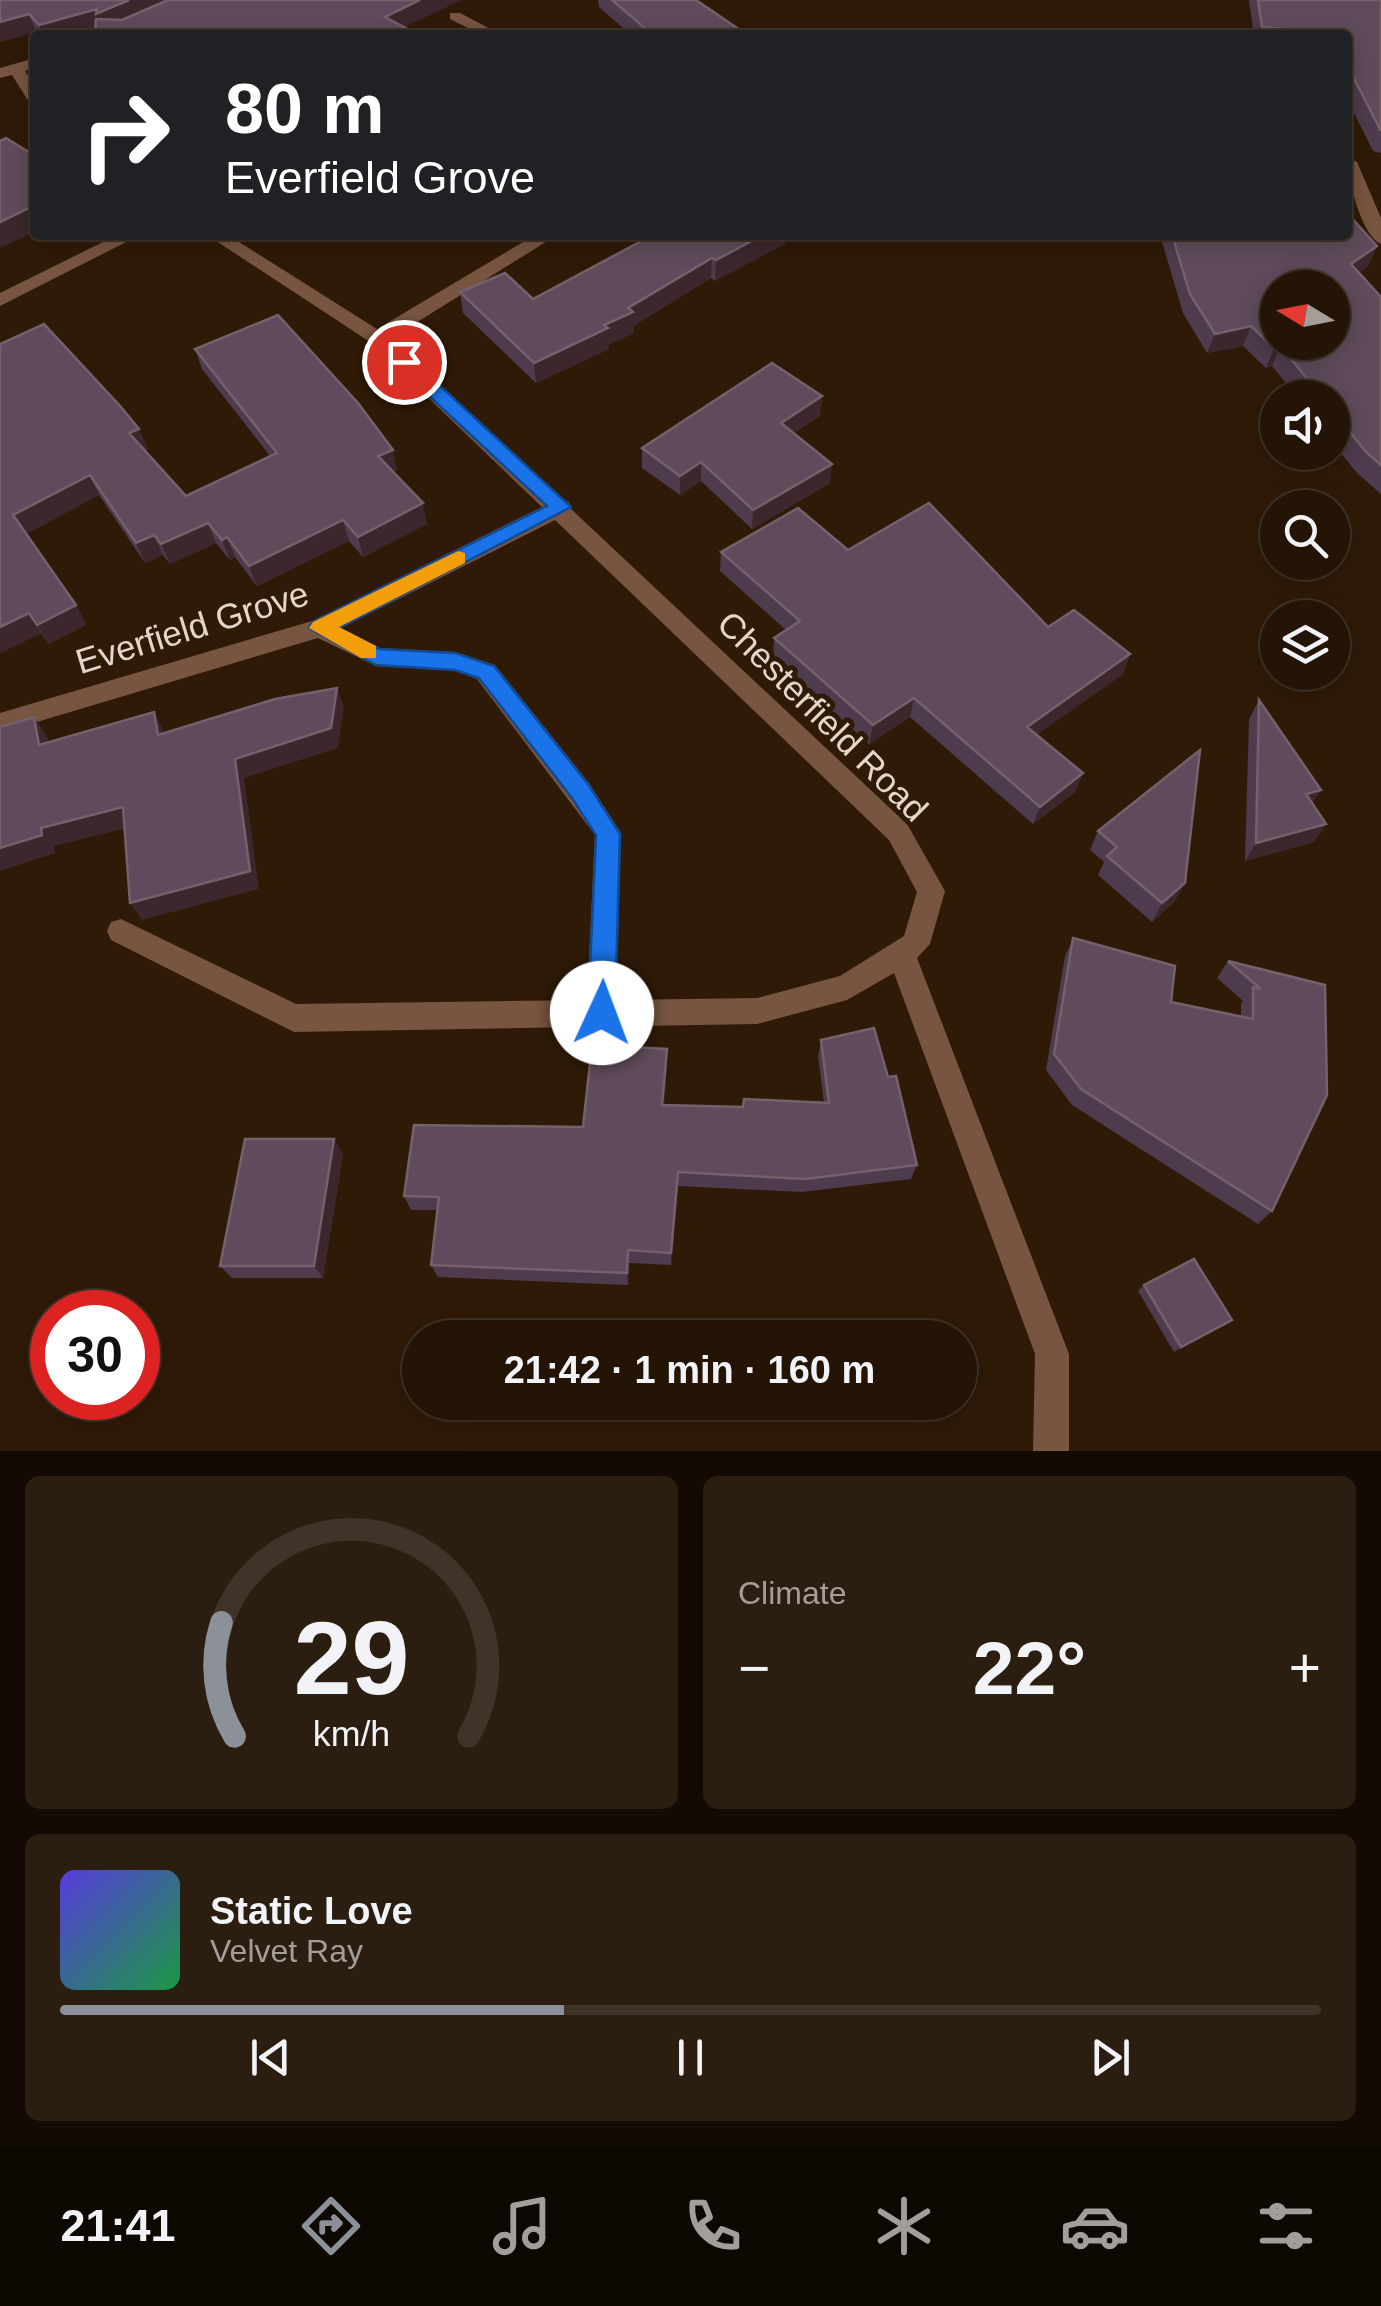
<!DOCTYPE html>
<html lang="en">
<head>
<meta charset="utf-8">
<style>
  body { margin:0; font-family:Arial,sans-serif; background:#2b1d0f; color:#f1f3f6; height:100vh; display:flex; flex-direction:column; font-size:38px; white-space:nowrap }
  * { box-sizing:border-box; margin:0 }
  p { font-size:32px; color:#a39e9a }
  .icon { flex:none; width:55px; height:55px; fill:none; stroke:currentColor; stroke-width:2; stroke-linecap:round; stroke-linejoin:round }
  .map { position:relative; height:1451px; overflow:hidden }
  .side { display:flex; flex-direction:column; gap:25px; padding:25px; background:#130b03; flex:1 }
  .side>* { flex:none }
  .hud { position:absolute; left:30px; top:30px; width:1322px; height:210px; border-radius:10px; box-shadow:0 5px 25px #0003,0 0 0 2px #403327; background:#202124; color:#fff; overflow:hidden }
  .needle { width:65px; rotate:280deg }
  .tools { position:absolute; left:1260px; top:270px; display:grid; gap:20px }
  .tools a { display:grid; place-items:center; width:90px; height:90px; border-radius:50%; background:#231405; box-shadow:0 5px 25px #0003,0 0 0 2px #403327; font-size:50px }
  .speed { position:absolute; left:30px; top:1290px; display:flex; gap:20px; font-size:50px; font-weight:700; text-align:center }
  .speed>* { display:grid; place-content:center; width:130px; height:130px; border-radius:50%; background:#231405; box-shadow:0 5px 25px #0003,0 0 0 2px #403327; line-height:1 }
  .speed .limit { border:15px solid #d22; background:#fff; color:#111 }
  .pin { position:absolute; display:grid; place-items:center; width:85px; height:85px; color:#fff; margin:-42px; border:5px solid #fff; border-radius:50%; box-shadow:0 2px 10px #0007 }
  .me { position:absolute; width:110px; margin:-55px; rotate:2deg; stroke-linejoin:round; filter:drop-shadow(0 0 8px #0008) }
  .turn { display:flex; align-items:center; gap:35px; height:210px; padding:0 30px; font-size:45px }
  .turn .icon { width:130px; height:130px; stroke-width:2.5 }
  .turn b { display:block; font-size:70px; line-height:85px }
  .big { font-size:75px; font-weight:600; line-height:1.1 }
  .side .card { flex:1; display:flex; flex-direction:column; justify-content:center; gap:15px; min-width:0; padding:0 35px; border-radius:15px; background:#2b1d0f }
  .side .dial { align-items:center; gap:0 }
  .dial svg { height:260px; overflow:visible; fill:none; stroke:#403327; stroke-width:7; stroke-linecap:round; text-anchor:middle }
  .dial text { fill:#f1f3f6; stroke:none }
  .song { display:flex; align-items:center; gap:30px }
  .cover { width:120px; height:120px; border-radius:15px; background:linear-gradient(135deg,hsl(250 70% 55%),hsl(140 70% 35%)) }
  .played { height:10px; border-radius:5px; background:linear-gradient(90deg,#8c9099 40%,#403327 40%) }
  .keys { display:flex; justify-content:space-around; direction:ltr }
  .heat { display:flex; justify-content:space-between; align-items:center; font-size:55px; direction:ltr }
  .side .tiles { flex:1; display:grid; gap:25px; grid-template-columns:1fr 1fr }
  .card:last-child { grid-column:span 2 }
  .trip { position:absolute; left:402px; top:1320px; width:575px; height:100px; border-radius:50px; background:#231405; box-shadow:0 5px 25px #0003,0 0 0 2px #403327; font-weight:600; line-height:100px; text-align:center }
  .tabs { display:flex; height:160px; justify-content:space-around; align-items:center; background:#0e0802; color:#a39e9a }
  .tabs .icon { width:70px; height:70px }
  .tabs .selected { color:#8c9099 }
  .tabs b { font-size:45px; color:#f1f3f6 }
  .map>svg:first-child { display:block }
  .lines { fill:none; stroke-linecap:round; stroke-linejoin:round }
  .minor { fill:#775540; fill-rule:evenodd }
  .wall { fill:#4e3b4d }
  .shaded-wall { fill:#3b272c }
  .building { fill:#5f4b5b; stroke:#74616c; stroke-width:2.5; fill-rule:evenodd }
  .route { fill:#1a73e8; stroke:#114b97; stroke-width:2.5 }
  .slow { fill:#f59e0b }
  .labels { text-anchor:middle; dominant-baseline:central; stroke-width:10; stroke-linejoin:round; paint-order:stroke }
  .street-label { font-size:35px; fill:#e5d6cb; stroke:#2f1a07 }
</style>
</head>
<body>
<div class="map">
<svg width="1381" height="1451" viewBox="0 0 1381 1451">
  <rect width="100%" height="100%" fill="#2f1a07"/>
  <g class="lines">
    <g class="minor">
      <polygon points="450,13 460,13 502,35 482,35 450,19"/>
      <polygon points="35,58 35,68 25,71 35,86 35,104 29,102 12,75 0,78 0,68"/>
      <path d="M1348 157 1357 162 1381 218V244C1361 236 1347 177 1348 157Z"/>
      <polygon points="117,235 140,235 0,306 0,293"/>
      <path d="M207 235H228L377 329 535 235H557L390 339 561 499 569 502 571 509 907 824 945 891 930 944 917 958 1069 1354V1451H1033L1035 1354 894 973 847 1000 757 1024 294 1032 111 940 107 931 111 922 121 919 296 1004 587 1000 595 835 477 679 454 670 376 666 318 638 0 733V713L312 621 542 507 370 342ZM555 520 889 840 917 892 904 936 840 976 757 998 616 1000 621 833 589 783 495 665 455 652 380 648 341 628Z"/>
    </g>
  </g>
  <g class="wall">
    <polygon points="0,0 461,0 404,27 95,30 77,35 38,35 36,32 0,42"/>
    <polygon points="598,0 696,0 743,32 743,35 631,35 599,7"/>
    <polygon points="1249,0 1381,0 1381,153 1373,151 1348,101 1348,35 1254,35"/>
    <polygon points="665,235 787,235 786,243 715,281 711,278 633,326 634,333 609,344 609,349 536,383 463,313 460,292 533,299"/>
    <polygon points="1160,235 1348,235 1377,246 1368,266 1359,272 1381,297 1381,494 1357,473 1332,442 1332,398 1298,398 1272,366 1266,368 1243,346 1207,353 1183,313"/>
    <polygon points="0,344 148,449 145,451 186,496 270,456 202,369 195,349 397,470 393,472 427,524 363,557 349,541 257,586 235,557 230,560 216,543 170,564 163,555 145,563 99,495 26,534 76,605 86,625 48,644 41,633 0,653"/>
    <polygon points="822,396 820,416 794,433 830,483 752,529 701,481 680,495 642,468 642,448"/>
    <polygon points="848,550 1048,627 1130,654 1123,674 1036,735 1083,773 1075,792 1033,824 910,717 869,744 773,658 774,638 786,630 720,571 721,552"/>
    <polygon points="1259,700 1321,790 1312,803 1326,824 1314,842 1245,861 1249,719"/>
    <polygon points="1098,831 1185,883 1174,902 1152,922 1098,875 1104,862 1090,850"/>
    <polygon points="1073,938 1171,1002 1241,1017 1241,1004 1243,1001 1217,978 1228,961 1325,985 1272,1211 1258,1224 1072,1105 1046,1070 1065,956"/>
    <polygon points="821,1040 888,1077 917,1165 911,1179 802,1192 678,1186 671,1265 629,1263 628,1285 438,1277 431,1265 437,1210 411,1210 404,1196 583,1127 667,1049 667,1065 664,1105 743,1107 824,1103 818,1056"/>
    <polygon points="343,1154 323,1278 232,1278 220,1266"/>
    <polygon points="1144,1285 1232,1320 1225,1325 1174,1352 1138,1291"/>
  </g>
  <g class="shaded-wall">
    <polygon points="129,0 177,0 101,28 77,35 42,35 39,25"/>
    <polygon points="420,0 461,0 388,35 385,17"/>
    <polygon points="29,14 36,32 0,42 0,22"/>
    <polygon points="35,205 35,232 0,248 0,222"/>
    <polygon points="763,235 787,235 786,243 715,281 716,260"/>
    <polygon points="1377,246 1368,266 1342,284 1351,264"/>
    <polygon points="712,258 711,278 633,326 634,333 609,344 609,349 536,383 534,363 604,325 628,308"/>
    <polygon points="1251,326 1243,346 1207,353 1215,334"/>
    <polygon points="1281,346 1272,366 1266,368 1274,348"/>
    <polygon points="822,396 820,416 779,443 781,423"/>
    <polygon points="139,429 148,449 138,454 129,433"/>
    <polygon points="393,450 397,470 383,476 378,456"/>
    <polygon points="701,462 701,481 680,495 680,476"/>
    <polygon points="832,464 830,483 752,529 753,510"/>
    <polygon points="90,475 99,495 24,535 13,515"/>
    <polygon points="423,503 427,524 363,557 358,537"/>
    <polygon points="343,520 349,541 257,586 249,566"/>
    <polygon points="208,523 216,543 170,564 161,544"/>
    <polygon points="154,535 163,555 145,563 136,543"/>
    <polygon points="227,537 235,557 230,560 222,540"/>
    <polygon points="76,605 86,625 48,644 37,625"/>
    <polygon points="29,613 41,633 0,653 0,627"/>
    <polygon points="1130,654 1123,674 1021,746 1027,727"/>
    <polygon points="337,688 344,708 338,748 244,778 259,889 142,920 130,903 235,759"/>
    <polygon points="914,698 910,717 869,744 873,725"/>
    <polygon points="154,712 164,732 158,735"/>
    <polygon points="34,717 47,736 51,764 39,745"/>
    <polygon points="1083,773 1075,792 1033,824 1040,807"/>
    <polygon points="1321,790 1309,808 1306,794"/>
    <polygon points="123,807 135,826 54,846 55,853 0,871 0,848 41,828"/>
    <polygon points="1326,824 1314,842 1245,861 1256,843"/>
    <polygon points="1185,883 1174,902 1152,922 1162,903"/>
    <polygon points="667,1049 667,1065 663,1120 662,1105"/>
    <polygon points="334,1139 343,1154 323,1278 314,1266"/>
    <polygon points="678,1172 678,1186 671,1265 671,1253"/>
    <polygon points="628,1250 629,1263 628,1285 627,1273"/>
    <polygon points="1232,1320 1225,1325 1174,1352 1181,1347"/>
  </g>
  <g class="building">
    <polygon points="0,0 129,0 96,14 97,9 39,25 29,14 0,22"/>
    <polygon points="168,0 420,0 385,17 419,35 95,35 96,19 122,20"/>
    <polygon points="612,0 696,0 743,32 736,35 653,35"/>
    <polygon points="1258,0 1381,0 1381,131 1348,67 1348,35 1331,35 1329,33 1262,27"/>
    <polygon points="6,138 35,156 35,205 0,222 0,141"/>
    <path d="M1348 214 1377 246 1351 264 1381 297V465L1367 453 1332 410V398H1322L1281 346 1274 348 1251 326 1215 334 1190 294 1172 235H1348ZM1278 288H1332V342H1278Z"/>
    <polygon points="665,235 763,235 716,260 712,258 628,308 633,312 604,325 608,328 534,363 460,292 505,273 533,299 649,237 654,240"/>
    <polygon points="278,315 358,403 393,450 378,456 423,503 358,537 343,520 249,566 227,537 222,540 208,523 161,544 154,535 136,543 90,475 13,515 76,605 37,625 29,613 0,627 0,344 44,324 121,407 139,429 129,433 186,496 277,453 195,349"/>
    <polygon points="772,363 822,396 781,423 832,464 753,510 701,462 680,476 642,448"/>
    <polygon points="929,503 1048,627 1074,610 1130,654 1027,727 1083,773 1040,807 914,698 873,725 774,638 800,621 721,552 798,508 848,550"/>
    <polygon points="337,688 331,728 235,759 250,871 130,903 123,807 41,828 42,835 0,848 0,727 34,717 39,745 154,712 158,735 275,699"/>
    <polygon points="1259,700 1321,790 1306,794 1326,824 1256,843"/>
    <polygon points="1200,750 1185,883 1162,903 1107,856 1117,847 1098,831"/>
    <polygon points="1073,938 1175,966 1171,1002 1253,1019 1253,987 1261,989 1228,961 1325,985 1327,1095 1272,1211 1081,1089 1054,1054"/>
    <polygon points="874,1028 888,1077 896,1076 917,1165 805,1179 678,1172 671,1253 628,1250 627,1273 431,1265 439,1197 404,1196 414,1125 583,1127 592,1045 667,1049 662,1105 743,1107 744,1099 829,1103 821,1040"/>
    <polygon points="245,1139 334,1139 314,1266 220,1266"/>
    <polygon points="1194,1259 1232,1320 1181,1347 1144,1285"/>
  </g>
  <polygon class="route" points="397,358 410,358 571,507 339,628 379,649 455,653 494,666 588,784 620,834 615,1013 611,1022 602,1025 592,1022 588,1013 596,835 572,798 479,678 455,670 376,665 309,628 313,622 547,506 397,366"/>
  <polygon class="slow" points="458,551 465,553 465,563 339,627 376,646 376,658 361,658 309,628 313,622"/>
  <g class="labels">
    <g class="street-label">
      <text transform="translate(192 627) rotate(-17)">Everfield Grove</text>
      <text transform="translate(823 716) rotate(45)">Chesterfield Road</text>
    </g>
  </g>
</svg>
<div class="tools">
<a><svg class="needle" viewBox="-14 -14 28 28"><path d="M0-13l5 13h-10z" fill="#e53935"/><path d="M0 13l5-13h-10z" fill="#a39e9a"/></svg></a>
<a><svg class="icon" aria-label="sound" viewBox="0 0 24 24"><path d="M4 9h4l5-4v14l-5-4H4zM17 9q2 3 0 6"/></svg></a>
<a><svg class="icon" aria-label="search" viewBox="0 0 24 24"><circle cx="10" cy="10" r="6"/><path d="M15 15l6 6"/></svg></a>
<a><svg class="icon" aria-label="layers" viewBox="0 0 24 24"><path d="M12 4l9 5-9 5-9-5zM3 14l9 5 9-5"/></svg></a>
</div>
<div class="speed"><div class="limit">30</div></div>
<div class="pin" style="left:404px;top:362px;background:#d93025"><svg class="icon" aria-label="arrive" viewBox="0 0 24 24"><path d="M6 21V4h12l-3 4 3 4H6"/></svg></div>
<svg class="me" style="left:602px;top:1013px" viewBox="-20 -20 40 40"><circle r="19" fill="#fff"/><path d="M0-13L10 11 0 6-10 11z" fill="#1a73e8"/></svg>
<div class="trip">21:42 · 1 min · 160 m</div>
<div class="hud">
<div class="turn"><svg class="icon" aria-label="right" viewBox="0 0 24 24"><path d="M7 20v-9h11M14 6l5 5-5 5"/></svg><div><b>80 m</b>Everfield Grove</div></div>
</div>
</div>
<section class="side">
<div class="tiles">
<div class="card dial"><svg viewBox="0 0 100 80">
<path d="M14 69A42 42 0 1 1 86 69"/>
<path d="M14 69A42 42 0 0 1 10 34" stroke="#8c9099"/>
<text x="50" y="56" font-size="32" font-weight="700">29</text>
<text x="50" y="72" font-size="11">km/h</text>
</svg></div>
<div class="card"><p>Climate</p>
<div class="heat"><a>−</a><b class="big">22°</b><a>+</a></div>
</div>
<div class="card">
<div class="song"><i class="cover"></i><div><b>Static Love</b><p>Velvet Ray</p></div></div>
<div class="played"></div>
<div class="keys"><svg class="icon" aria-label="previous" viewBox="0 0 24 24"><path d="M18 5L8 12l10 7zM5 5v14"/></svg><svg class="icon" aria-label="pause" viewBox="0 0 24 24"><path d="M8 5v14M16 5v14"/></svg><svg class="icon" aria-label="next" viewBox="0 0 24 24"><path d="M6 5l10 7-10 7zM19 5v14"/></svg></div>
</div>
</div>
</section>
<nav class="tabs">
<b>21:41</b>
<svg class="icon selected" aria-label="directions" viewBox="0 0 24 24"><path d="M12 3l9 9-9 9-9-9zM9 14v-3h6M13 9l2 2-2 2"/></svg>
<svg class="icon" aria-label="music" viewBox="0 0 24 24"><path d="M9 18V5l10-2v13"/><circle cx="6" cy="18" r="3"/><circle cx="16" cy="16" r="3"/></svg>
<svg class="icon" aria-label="phone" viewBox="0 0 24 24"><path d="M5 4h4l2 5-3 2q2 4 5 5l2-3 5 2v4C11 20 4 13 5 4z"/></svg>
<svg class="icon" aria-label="climate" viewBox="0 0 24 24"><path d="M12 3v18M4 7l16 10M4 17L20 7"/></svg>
<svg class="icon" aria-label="car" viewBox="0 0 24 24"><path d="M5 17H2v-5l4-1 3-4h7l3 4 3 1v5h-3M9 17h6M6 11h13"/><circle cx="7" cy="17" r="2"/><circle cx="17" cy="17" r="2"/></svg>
<svg class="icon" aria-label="filters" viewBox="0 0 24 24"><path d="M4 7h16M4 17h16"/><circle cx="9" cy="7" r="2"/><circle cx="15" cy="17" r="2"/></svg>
</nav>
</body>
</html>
